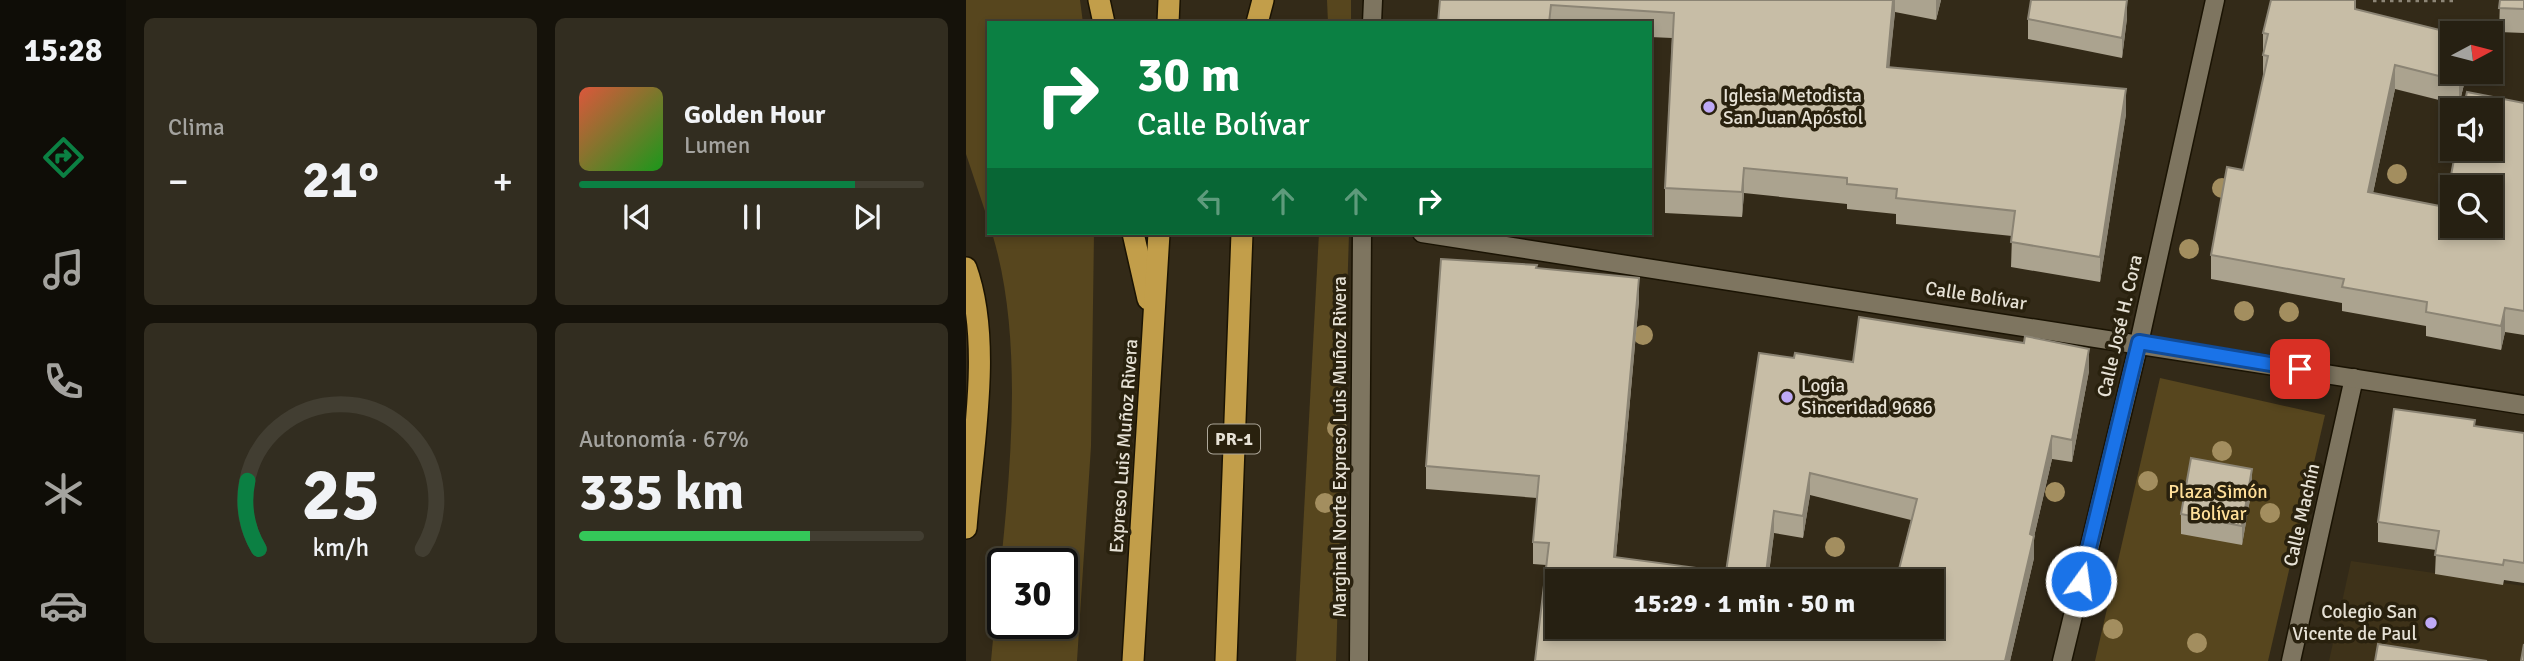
<!DOCTYPE html>
<html lang="es">
<head>
<meta charset="utf-8">
<style>
  body { margin:0; font-family:Signika,sans-serif; background:#322d20; color:#f1f3f6; height:100vh; display:flex; flex-direction:column; font-size:26px; white-space:nowrap }
  * { box-sizing:border-box; margin:0 }
  p { font-size:23px; color:#a4a39f }
  .icon { flex:none; width:38px; height:38px; fill:none; stroke:currentColor; stroke-width:2; stroke-linecap:round; stroke-linejoin:round }
  .map { position:relative; flex:1; overflow:hidden }
  .panel { display:flex; flex-direction:column; gap:18px; padding:18px; background:#15120a; width:840px }
  .panel>* { flex:none }
  .hud { position:absolute; left:21px; top:21px; width:665px; height:214px; border-radius:0px; box-shadow:0 4px 10px #0003,0 0 0 2px #423e32; background:#0b8043; color:#fff; overflow:hidden }
  .needle { width:46px; rotate:83deg }
  .controls { position:absolute; left:1474px; top:21px; display:grid; gap:14px }
  .controls a { display:grid; place-items:center; width:63px; height:63px; border-radius:0px; background:#262012; box-shadow:0 4px 10px #0003,0 0 0 2px #423e32; font-size:35px }
  .speed { position:absolute; left:21px; top:548px; display:flex; gap:14px; font-size:35px; font-weight:700; text-align:center }
  .speed>* { display:grid; place-content:center; width:91px; height:91px; border-radius:50%; background:#262012; box-shadow:0 4px 10px #0003,0 0 0 2px #423e32; line-height:1 }
  .speed .limit { border:4px solid #111; border-radius:10px; background:#fff; color:#111 }
  .pin { position:absolute; display:grid; place-items:center; width:60px; height:60px; color:#fff; margin:-30px; border-radius:14px; box-shadow:0 4px 10px #0006 }
  .me { position:absolute; width:77px; margin:-38px; rotate:14deg; stroke-linejoin:round; filter:drop-shadow(0 0 5px #0008) }
  .turn { display:flex; align-items:center; gap:24px; height:147px; padding:0 35px; font-size:32px }
  .turn .icon { width:91px; height:91px; stroke-width:2.5 }
  .turn b { display:block; font-size:49px; line-height:60px }
  .lanes { display:flex; align-items:center; height:66px; padding:0 35px; background:#0003; justify-content:center; gap:35px; direction:ltr }
  .lanes .off { opacity:.35 }
  .big { font-size:52px; font-weight:800; line-height:1.1 }
  .panel .widget { flex:1; display:flex; flex-direction:column; justify-content:center; gap:10px; min-width:0; padding:0 24px; border-radius:10px; background:#322d20 }
  .panel .dial { align-items:center; gap:0 }
  .dial svg { height:182px; overflow:visible; fill:none; stroke:#423e32; stroke-width:7; stroke-linecap:round; text-anchor:middle }
  .dial text { fill:#f1f3f6; stroke:none }
  .song { display:flex; align-items:center; gap:21px }
  .cover { width:84px; height:84px; border-radius:10px; background:linear-gradient(135deg,hsl(10 70% 55%),hsl(120 70% 35%)) }
  .played { height:7px; border-radius:4px; background:linear-gradient(90deg,#0b8043 80%,#423e32 80%) }
  .keys { display:flex; justify-content:space-around; direction:ltr }
  .heat { display:flex; justify-content:space-between; align-items:center; font-size:38px; direction:ltr }
  .charge { height:10px; border-radius:5px; background:linear-gradient(90deg,#34c759 67%,#423e32 0) }
  .panel .tiles { flex:1; display:grid; gap:18px; grid-template-columns:repeat(2,1fr) }
  .trip { position:absolute; left:579px; top:569px; width:399px; height:70px; border-radius:0px; background:#262012; box-shadow:0 4px 10px #0003,0 0 0 2px #423e32; font-weight:800; line-height:70px; text-align:center }
  main { display:flex; flex:1; min-height:0 }
  .tabs { display:flex; flex-direction:column; width:126px; justify-content:space-around; align-items:center; background:#0f0d07; color:#a4a39f }
  .tabs .icon { width:49px; height:49px }
  .tabs .current { color:#0b8043 }
  .tabs b { font-size:32px; color:#f1f3f6 }
  .map>svg:first-child { display:block }
  .built { fill:#3e3219 }
  .green { fill:#57461e; fill-rule:evenodd }
  .lines { fill:none; stroke-linecap:round; stroke-linejoin:round }
  .minor-casing { stroke:#1a1303; stroke-width:21 }
  .tertiary-casing { stroke:#1a1303; stroke-width:21 }
  .motorway-casing { stroke:#1a1303; stroke-width:24 }
  .path { stroke:#8c8576; stroke-width:4.5; stroke-dasharray:3.5 5; stroke-linecap:butt }
  .minor { stroke:#7e7560; stroke-width:18 }
  .tertiary { stroke:#7e7560; stroke-width:18 }
  .motorway { stroke:#c29e4a; stroke-width:21 }
  .tree { fill:#a38e5f }
  .wall { fill:#aba38f; fill-rule:evenodd }
  .shaded-wall { fill:#8b8474 }
  .building { fill:#c7bda6; stroke:#8b8474; stroke-width:2; fill-rule:evenodd }
  .route-casing { stroke:#114b97; stroke-width:18 }
  .route { stroke:#1a73e8; stroke-width:12 }
  .poi-dot { fill:#bea9f5; stroke:#29210e; stroke-width:2.5 }
  .labels { text-anchor:middle; dominant-baseline:central; stroke-width:7; stroke-linejoin:round; paint-order:stroke }
  .shield { fill:#29210e; stroke:#ada799; stroke-width:2 }
  .shield-label { font-size:18px; font-weight:bold; fill:#e6e1d5 }
  .poi-label { font-size:19px; fill:#e6e1d5; stroke:#29210e; text-anchor:start }
  .street-label { font-size:19px; fill:#e6e1d5; stroke:#29210e }
  .park-label { font-size:19px; fill:#ffdf99; stroke:#29210e }
</style>
</head>
<body>
<main>
<nav class="tabs">
<b>15:28</b>
<svg class="icon current" aria-label="directions" viewBox="0 0 24 24"><path d="M12 3l9 9-9 9-9-9zM9 14v-3h6M13 9l2 2-2 2"/></svg>
<svg class="icon" aria-label="music" viewBox="0 0 24 24"><path d="M9 18V5l10-2v13"/><circle cx="6" cy="18" r="3"/><circle cx="16" cy="16" r="3"/></svg>
<svg class="icon" aria-label="phone" viewBox="0 0 24 24"><path d="M5 4h4l2 5-3 2q2 4 5 5l2-3 5 2v4C11 20 4 13 5 4z"/></svg>
<svg class="icon" aria-label="climate" viewBox="0 0 24 24"><path d="M12 3v18M4 7l16 10M4 17L20 7"/></svg>
<svg class="icon" aria-label="car" viewBox="0 0 24 24"><path d="M5 17H2v-5l4-1 3-4h7l3 4 3 1v5h-3M9 17h6M6 11h13"/><circle cx="7" cy="17" r="2"/><circle cx="17" cy="17" r="2"/></svg>
</nav>
<section class="panel">
<div class="tiles">
<div class="widget"><p>Clima</p>
<div class="heat"><a>−</a><b class="big">21°</b><a>+</a></div>
</div>
<div class="widget">
<div class="song"><i class="cover"></i><div><b>Golden Hour</b><p>Lumen</p></div></div>
<div class="played"></div>
<div class="keys"><svg class="icon" aria-label="previous" viewBox="0 0 24 24"><path d="M18 5L8 12l10 7zM5 5v14"/></svg><svg class="icon" aria-label="pause" viewBox="0 0 24 24"><path d="M8 5v14M16 5v14"/></svg><svg class="icon" aria-label="next" viewBox="0 0 24 24"><path d="M6 5l10 7-10 7zM19 5v14"/></svg></div>
</div>
<div class="widget dial"><svg viewBox="0 0 100 80">
<path d="M14 69A42 42 0 1 1 86 69"/>
<path d="M14 69A42 42 0 0 1 9 39" stroke="#0b8043"/>
<text x="50" y="56" font-size="32" font-weight="700">25</text>
<text x="50" y="72" font-size="11">km/h</text>
</svg></div>
<div class="widget"><p>Autonomía · 67%</p><b class="big">335 km</b><div class="charge"></div></div>
</div>
</section>
<div class="map">
<svg width="1558" height="661" viewBox="0 0 1558 661">
  <rect width="100%" height="100%" fill="#332a18"/>
  <polygon class="built" points="1385,561 1558,586 1558,661 1363,661"/>
  <g class="green">
    <polygon points="0,0 114,0 117,23 23,23 23,223 0,154"/>
    <polygon points="361,0 385,0 385,23 362,23"/>
    <path d="M26 233H128L125 446 111 661H25C37 528 65 361 26 233ZM37 564H96V623H37Z"/>
    <polygon points="353,233 383,233 370,661 330,661"/>
    <polygon points="1194,378 1359,415 1302,661 1129,661"/>
  </g>
  <g class="lines">
    <g class="minor-casing">
      <g id="minor">
        <polyline points="406,23 407,0"/>
        <polyline points="393,661 396,233"/>
        <polyline points="1096,661 1173,343 1249,0"/>
        <polyline points="1325,661 1388,378"/>
      </g>
    </g>
    <g class="tertiary-casing">
      <polyline id="tertiary" points="456,233 1558,405"/>
    </g>
    <g class="motorway-casing">
      <g id="motorway">
        <polyline points="133,0 138,23"/>
        <polyline points="202,23 203,0"/>
        <polyline points="291,23 297,0"/>
        <polyline points="167,233 182,299"/>
        <path d="M0 268C27 342 6 449 0 528"/>
        <polyline points="167,661 193,233"/>
        <polyline points="260,661 276,233"/>
      </g>
    </g>
    <polyline class="path" points="1407,0 1488,0"/>
    <use href="#minor" class="minor"/>
    <use href="#tertiary" class="tertiary"/>
    <use href="#motorway" class="motorway"/>
  </g>
  <g class="tree">
    <circle cx="1431" cy="174" r="10"/>
    <circle cx="1256" cy="188" r="10"/>
    <circle cx="1223" cy="249" r="10"/>
    <circle cx="1278" cy="311" r="10"/>
    <circle cx="1323" cy="312" r="10"/>
    <circle cx="677" cy="335" r="10"/>
    <circle cx="371" cy="428" r="10"/>
    <circle cx="1256" cy="451" r="10"/>
    <circle cx="1182" cy="481" r="10"/>
    <circle cx="1089" cy="492" r="10"/>
    <circle cx="359" cy="503" r="10"/>
    <circle cx="1304" cy="513" r="10"/>
    <circle cx="869" cy="547" r="10"/>
    <circle cx="1147" cy="629" r="10"/>
    <circle cx="1231" cy="643" r="10"/>
  </g>
  <g class="wall">
    <polygon points="474,0 975,0 970,20 929,12 923,67 1160,114 1134,282 1045,267 1046,236 930,224 930,214 881,209 881,204 778,193 776,217 699,213 699,188 706,38 684,37 684,23 472,23"/>
    <polygon points="1305,0 1390,0 1390,9 1486,72 1501,72 1493,105 1429,89 1407,193 1479,207 1558,103 1558,335 1539,332 1535,350 1460,336 1460,326 1376,311 1376,303 1245,279 1245,255 1277,170 1297,77 1297,33"/>
    <polygon points="1534,0 1558,0 1558,33 1533,32"/>
    <polygon points="1161,18 1156,58 1062,39 1062,19"/>
    <path d="M475 259 571 265V268L673 278V300L650 557 760 572 793 353 828 358 829 353 887 362 893 317 1058 343 1059 336 1123 349V371L1106 462 1086 459 1068 537V558L1044 661H569L580 565 567 564V542L571 498 460 489V466ZM844 495 945 520 930 581H966V626H592V581H802L808 533 837 538Z"/>
    <polygon points="1509,426 1558,433 1558,583 1538,580 1537,585 1469,574 1470,550 1412,542 1412,522"/>
    <polygon points="1286,488 1276,545 1215,534 1215,514"/>
  </g>
  <g class="shaded-wall">
    <polygon points="927,0 929,0 929,12 921,92 921,67"/>
    <polygon points="970,0 975,0 970,20"/>
    <polygon points="1161,0 1161,18 1156,58 1156,38"/>
    <polygon points="1429,65 1429,89 1402,216 1402,192"/>
    <polygon points="1495,72 1501,72 1493,105 1493,81"/>
    <polygon points="1160,89 1160,114 1134,282 1134,257"/>
    <polygon points="778,168 778,193 776,217 776,192"/>
    <polygon points="673,278 673,300 648,579 648,557"/>
    <polygon points="1539,308 1539,332 1535,350 1535,326"/>
    <polygon points="1123,349 1123,371 1106,462 1106,440"/>
    <polygon points="1086,436 1086,459 1068,537 1068,558 1044,661 1039,661 1064,534"/>
    <polygon points="1286,469 1286,488 1276,545 1276,526"/>
    <polygon points="844,473 844,495 837,538 837,516"/>
    <polygon points="808,511 808,533 802,581 799,581"/>
  </g>
  <g class="building">
    <polygon points="474,0 927,0 921,67 1160,89 1134,257 1045,242 1049,211 930,198 931,189 881,184 881,178 778,168 776,192 699,188 708,13 585,5 583,23 472,23"/>
    <polygon points="1065,0 1161,0 1156,38 1062,19"/>
    <path d="M1305 0H1389V9L1486 33V72H1495L1493 81 1429 65 1402 192 1479 207 1490 149H1524V110H1497L1501 92 1558 103V311L1539 308 1535 326 1460 312 1461 302 1376 287 1378 279 1245 255 1261 167 1277 170 1302 56 1297 55 1302 34 1297 33ZM1486 187H1524V226H1486Z"/>
    <polygon points="1534,0 1558,0 1558,9 1533,8"/>
    <path d="M475 259 571 265 570 268 673 278 648 557 760 572 793 353 828 358 829 353 887 362 893 317 1058 343 1059 336 1123 349 1106 440 1086 436 1064 534 1068 536 1039 661H569L583 543 567 542 573 476 460 466ZM844 473 951 499 930 581H966V626H592V581H799L808 511 837 516Z"/>
    <polygon points="1428,409 1509,420 1508,426 1558,433 1558,563 1538,560 1537,565 1469,555 1473,531 1412,522"/>
    <polygon points="1225,458 1286,469 1276,526 1215,514"/>
    <polygon points="1412,644 1521,661 1409,661"/>
    <polygon points="1558,644 1558,661 1555,661"/>
  </g>
  <g class="lines">
    <g class="route-casing">
      <polyline id="route" points="1115,581 1173,342 1334,369"/>
    </g>
    <use href="#route" class="route"/>
  </g>
  <g class="poi-dot">
    <circle cx="743" cy="107" r="7"/>
    <circle cx="821" cy="397" r="7"/>
    <circle cx="1465" cy="623" r="7"/>
  </g>
  <g class="labels">
    <rect class="shield" x="242" y="424.5" width="52" height="29" rx="5"/>
    <g class="shield-label">
      <text x="268" y="439">PR-1</text>
    </g>
    <g class="poi-label">
      <text x="757" y="96">Iglesia Metodista<tspan x="757" dy="22">San Juan Apόstol</tspan></text>
      <text x="835" y="386">Logia<tspan x="835" dy="22">Sinceridad 9686</tspan></text>
      <text x="1451" y="612" text-anchor="end">Colegio San<tspan x="1451" dy="22">Vicente de Paul</tspan></text>
    </g>
    <g class="street-label">
      <text transform="translate(1010 296) rotate(9)">Calle Bolívar</text>
      <text transform="translate(1154 326) rotate(-77)">Calle José H. Cora</text>
      <text transform="translate(158 446) rotate(-86)">Expreso Luis Muñoz Rivera</text>
      <text transform="translate(374 447) rotate(-90)">Marginal Norte Expreso Luis Muñoz Rivera</text>
      <text transform="translate(1336 515) rotate(-77)">Calle Machín</text>
    </g>
    <g class="park-label">
      <text x="1252" y="492">Plaza Simón<tspan x="1252" dy="22">Bolívar</tspan></text>
    </g>
  </g>
</svg>
<div class="controls">
<a><svg class="needle" viewBox="-14 -14 28 28"><path d="M0-13l5 13h-10z" fill="#e53935"/><path d="M0 13l5-13h-10z" fill="#a4a39f"/></svg></a>
<a><svg class="icon" aria-label="sound" viewBox="0 0 24 24"><path d="M4 9h4l5-4v14l-5-4H4zM17 9q2 3 0 6"/></svg></a>
<a><svg class="icon" aria-label="search" viewBox="0 0 24 24"><circle cx="10" cy="10" r="6"/><path d="M15 15l6 6"/></svg></a>
</div>
<div class="speed"><div class="limit">30</div></div>
<div class="pin" style="left:1334px;top:369px;background:#d93025"><svg class="icon" aria-label="arrive" viewBox="0 0 24 24"><path d="M6 21V4h12l-3 4 3 4H6"/></svg></div>
<svg class="me" style="left:1115px;top:581px" viewBox="-20 -20 40 40"><circle r="17" fill="#1a73e8" stroke="#fff" stroke-width="3"/><path d="M0-11L8 9 0 5-8 9z" fill="#fff"/></svg>
<div class="trip">15:29 · 1 min · 50 m</div>
<div class="hud">
<div class="turn"><svg class="icon" aria-label="right" viewBox="0 0 24 24"><path d="M7 20v-9h11M14 6l5 5-5 5"/></svg><div><b>30 m</b>Calle Bolívar</div></div>
<div class="lanes"><svg class="icon off" aria-label="left" viewBox="0 0 24 24"><path d="M17 20v-9H6M10 6l-5 5 5 5"/></svg><svg class="icon off" aria-label="ahead" viewBox="0 0 24 24"><path d="M12 20V5M6 11l6-6 6 6"/></svg><svg class="icon off" aria-label="ahead" viewBox="0 0 24 24"><path d="M12 20V5M6 11l6-6 6 6"/></svg><svg class="icon" aria-label="right" viewBox="0 0 24 24"><path d="M7 20v-9h11M14 6l5 5-5 5"/></svg></div>
</div>
</div>
</main>
</body>
</html>
